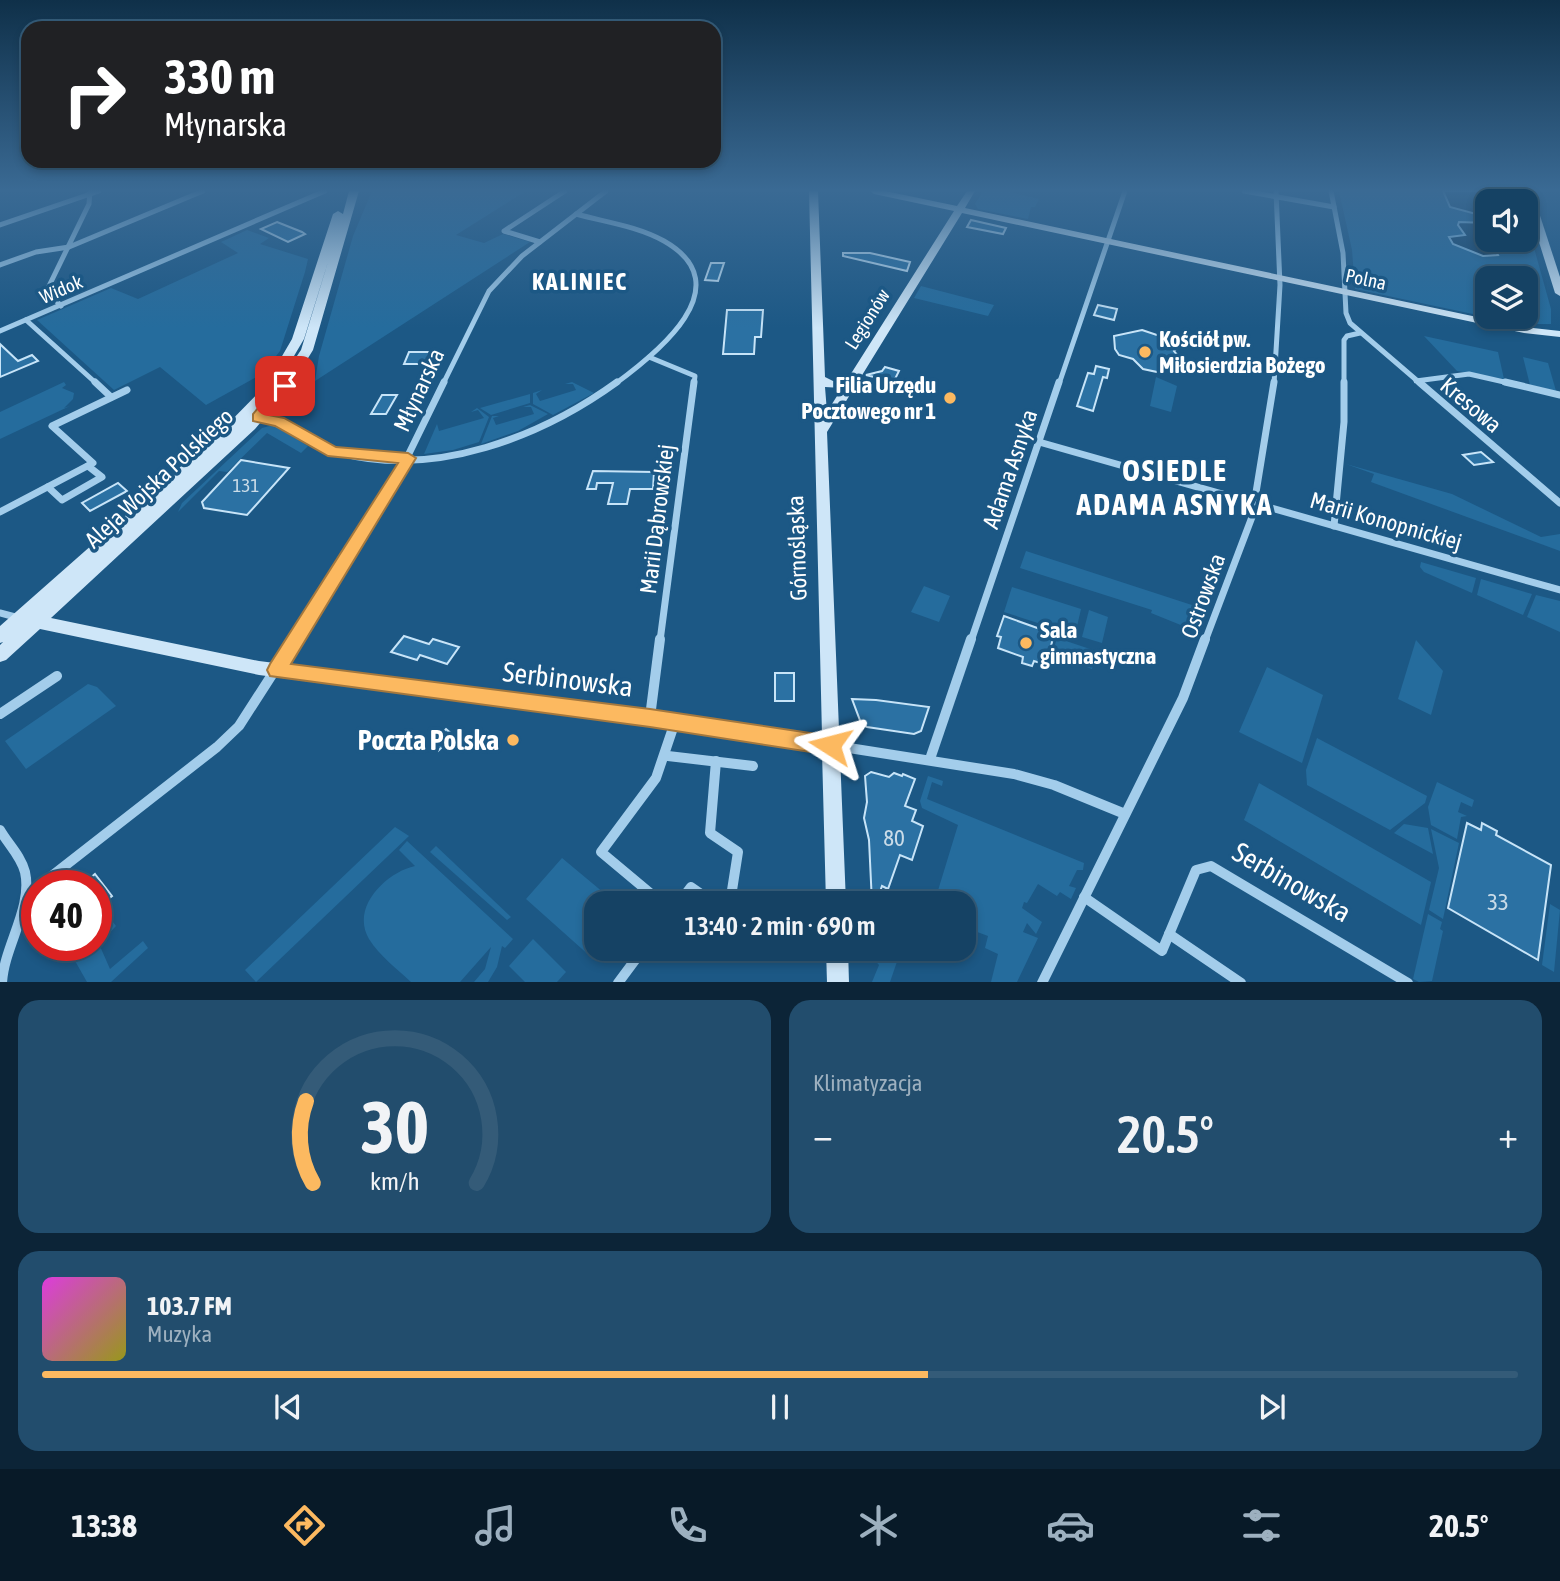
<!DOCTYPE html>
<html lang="pl">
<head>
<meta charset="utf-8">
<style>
  body { margin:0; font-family:"Asap Condensed",sans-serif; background:#224d6d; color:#f1f3f6; height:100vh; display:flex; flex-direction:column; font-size:26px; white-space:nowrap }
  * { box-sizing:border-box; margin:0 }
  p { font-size:23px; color:#9db0bf }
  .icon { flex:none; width:38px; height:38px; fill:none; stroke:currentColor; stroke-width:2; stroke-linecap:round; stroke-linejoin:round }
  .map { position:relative; height:982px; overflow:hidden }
  .drawer { display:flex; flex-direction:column; gap:18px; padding:18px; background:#0c2437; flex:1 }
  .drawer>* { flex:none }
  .hud { position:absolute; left:21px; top:21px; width:700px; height:147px; border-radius:21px; box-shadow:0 4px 10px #0003,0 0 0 2px #345b78; background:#202124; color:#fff; overflow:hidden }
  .buttons { position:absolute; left:1475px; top:189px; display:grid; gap:14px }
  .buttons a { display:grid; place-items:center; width:63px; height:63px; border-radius:14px; background:#154264; box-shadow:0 4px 10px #0003,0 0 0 2px #345b78; font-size:35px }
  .speed { position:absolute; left:21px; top:870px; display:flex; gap:14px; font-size:35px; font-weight:700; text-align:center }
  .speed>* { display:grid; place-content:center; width:91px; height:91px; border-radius:50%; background:#154264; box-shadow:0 4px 10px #0003,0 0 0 2px #345b78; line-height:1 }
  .speed .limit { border:10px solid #d22; background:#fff; color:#111 }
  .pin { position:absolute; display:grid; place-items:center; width:60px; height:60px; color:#fff; margin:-30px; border-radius:14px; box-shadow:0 4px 10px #0006 }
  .me { position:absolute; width:77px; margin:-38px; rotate:279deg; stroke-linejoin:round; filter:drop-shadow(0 0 5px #0008) }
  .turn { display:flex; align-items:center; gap:24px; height:147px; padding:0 28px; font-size:32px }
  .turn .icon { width:91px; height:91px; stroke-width:2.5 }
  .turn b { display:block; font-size:49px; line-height:60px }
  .big { font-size:52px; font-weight:600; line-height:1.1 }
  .drawer .card { flex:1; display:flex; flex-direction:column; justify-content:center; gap:10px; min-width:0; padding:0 24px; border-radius:21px; background:#224d6d }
  .drawer .dial { align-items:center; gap:0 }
  .dial svg { height:182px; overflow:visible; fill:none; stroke:#345b78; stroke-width:7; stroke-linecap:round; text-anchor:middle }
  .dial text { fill:#f1f3f6; stroke:none }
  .song { display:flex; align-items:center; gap:21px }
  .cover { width:84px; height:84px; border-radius:10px; background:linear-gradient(135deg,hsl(300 70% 55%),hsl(60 70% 35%)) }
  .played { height:7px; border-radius:4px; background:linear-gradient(90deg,#fcb960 60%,#345b78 60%) }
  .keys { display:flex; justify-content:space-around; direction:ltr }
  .heat { display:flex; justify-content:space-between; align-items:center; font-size:38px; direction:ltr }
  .drawer .tiles { flex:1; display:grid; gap:18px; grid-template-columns:1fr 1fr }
  .card:last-child { grid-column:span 2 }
  .trip { position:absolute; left:584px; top:891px; width:392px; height:70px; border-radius:21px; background:#154264; box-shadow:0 4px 10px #0003,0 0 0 2px #345b78; font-weight:600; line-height:70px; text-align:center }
  .dock { display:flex; height:112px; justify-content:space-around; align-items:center; background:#081a28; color:#9db0bf }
  .dock .icon { width:49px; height:49px }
  .dock .current { color:#fcb960 }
  .dock b { font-size:32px; color:#f1f3f6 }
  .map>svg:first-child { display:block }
  .green { fill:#256c9d; fill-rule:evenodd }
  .water { fill:#124063; stroke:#96caed; stroke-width:2 }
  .building { fill:#2b71a3; stroke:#c7e4f8; stroke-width:2 }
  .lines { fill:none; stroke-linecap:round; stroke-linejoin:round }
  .street-far2 { stroke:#a3cdeb; stroke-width:5 }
  .street-far1 { stroke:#a3cdeb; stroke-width:7 }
  .street { stroke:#a3cdeb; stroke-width:10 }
  .secondary { fill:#cee6f8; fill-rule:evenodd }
  .route { fill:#fcb960; stroke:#a4783e; stroke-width:2 }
  .poi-dot { fill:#fcb960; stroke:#1c5885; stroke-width:2.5 }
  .labels { text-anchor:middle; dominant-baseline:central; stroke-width:7; stroke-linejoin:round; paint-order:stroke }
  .far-street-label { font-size:19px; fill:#fff; stroke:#1c5885 }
  .number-label { font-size:19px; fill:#cadce8 }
  .poi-label { font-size:23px; font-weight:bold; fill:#fff; stroke:#1c5885; text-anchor:start }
  .street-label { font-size:23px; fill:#fff; stroke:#1c5885 }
  .near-number-label { font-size:23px; fill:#cadce8 }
  .far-district-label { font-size:24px; font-weight:bold; letter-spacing:2px; fill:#fff; stroke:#1c5885 }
  .near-street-label { font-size:28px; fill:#fff; stroke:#1c5885 }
  .near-poi-label { font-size:28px; font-weight:bold; fill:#fff; stroke:#1c5885; text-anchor:end }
  .district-label { font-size:30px; font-weight:bold; letter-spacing:2px; fill:#fff; stroke:#1c5885 }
</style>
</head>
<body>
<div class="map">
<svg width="1560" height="983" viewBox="0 0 1560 983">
  <rect width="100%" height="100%" fill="#1c5885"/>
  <g class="green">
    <polygon points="372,191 526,191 456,235 484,243 503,234 530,242 315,381 319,356 353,236"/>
    <polygon points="983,191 1006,191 1039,199 1035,207 1031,207 1028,219 978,209 975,204"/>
    <path d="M1339 191H1516L1520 201H1488V240H1526V219L1551 309V324H1520L1355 289 1352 250ZM1488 278H1526V317H1488Z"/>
    <polygon points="247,230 269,238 260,244 308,259 305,272 280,351 262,374 206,405 160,367 114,390 37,320 111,288 138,299 238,253 221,242"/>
    <polygon points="921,286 994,305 988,316 914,298"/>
    <polygon points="1424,336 1498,352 1504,379 1457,371"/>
    <polygon points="1523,357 1548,363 1556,391 1530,385"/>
    <polygon points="1156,377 1177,386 1171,412 1150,406"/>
    <polygon points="64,382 66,385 62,388 74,393 73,399 64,408 70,406 0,439 0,412"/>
    <polygon points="572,382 594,393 553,415 533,404 533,393 542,390 536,394 540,401 576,390 573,384 565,384"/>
    <polygon points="530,394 530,403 491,415 480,408"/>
    <polygon points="530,405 548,414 518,431 481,444 492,416 499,416 493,418 496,425 534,414 531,407 523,407"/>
    <polygon points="477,408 489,417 479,442 453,450 424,454 437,424 439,431 484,418 478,410 471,412"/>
    <polygon points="273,425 308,446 301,453 267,433 227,472 219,471 178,512 182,503 262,428"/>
    <polygon points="1346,464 1452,494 1541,537 1560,534 1560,551 1371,482 1374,474"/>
    <polygon points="1026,551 1198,607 1193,630 1151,613 1152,610 1020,568"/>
    <polygon points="1421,562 1476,578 1472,593 1424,572 1420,567"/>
    <polygon points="1481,579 1532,594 1523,615 1477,595"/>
    <polygon points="924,586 950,596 939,622 911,612"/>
    <polygon points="1012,587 1081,609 1075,635 1004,612"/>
    <polygon points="1536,595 1560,601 1560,632 1527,617"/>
    <polygon points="1089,610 1108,617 1102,643 1082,637"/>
    <polygon points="1057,638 1096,651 1092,669 1052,655"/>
    <polygon points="1416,640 1443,671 1431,715 1398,699"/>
    <polygon points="1267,667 1323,695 1302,763 1239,732"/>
    <polygon points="88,684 97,687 116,706 26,769 5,741"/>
    <polygon points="1317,738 1427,796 1425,803 1390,830 1307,785 1306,770"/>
    <polygon points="928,776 943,781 942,786 932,782 927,799 1084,863 1083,870 1077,870 1069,886 1076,888 1071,899 1060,892 1057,896 1038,884 1027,903 1024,902 1022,908 1042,922 1036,934 1027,923 1023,932 1038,938 1017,982 991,982 998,954 985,948 988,936 964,927 964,903 913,903 918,889 936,897 958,825 922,808 920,801"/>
    <polygon points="1437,782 1474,800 1472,807 1461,802 1458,812 1467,816 1461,817 1457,839 1431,825 1428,807"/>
    <polygon points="1259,783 1431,882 1421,925 1244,820"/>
    <polygon points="1404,824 1428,828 1433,854 1394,833"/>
    <polygon points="395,827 409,836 256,982 245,970"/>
    <polygon points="1431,829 1459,843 1443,919 1429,910 1439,868"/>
    <path d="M407 841 513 939 505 948 502 946 497 967 488 982H474L485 969 491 947 460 982H411C397 969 379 955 369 939 350 907 387 872 415 866L399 850Z"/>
    <polygon points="436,846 511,917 507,920 430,852"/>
    <polygon points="562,858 616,903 597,903 598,949 591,957 526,899"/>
    <polygon points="1550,904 1560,910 1554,972 1542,965"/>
    <polygon points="106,913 116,926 99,944 110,969 143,941 148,948 111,982 87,982 66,945 96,945 96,921"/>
    <polygon points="1428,914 1442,922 1440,929 1443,931 1432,981 1419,982 1413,979"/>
    <polygon points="533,939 566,972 557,982 525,982 509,966"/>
    <polygon points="871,949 903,949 911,952 901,950 890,982 872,982 879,965 871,956"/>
  </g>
  <g class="water">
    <polygon points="1443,191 1483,191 1487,203 1487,217 1450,207"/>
    <polygon points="1459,222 1487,223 1488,240 1491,240 1498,255 1483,256 1453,244 1449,237 1465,235 1458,225"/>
  </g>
  <g class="building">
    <polygon points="971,220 1006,228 1003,234 967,227"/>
    <polygon points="277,222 302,232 305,234 288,242 261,229"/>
    <polygon points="843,253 870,253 910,262 907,271 843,256"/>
    <polygon points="711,263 724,263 718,281 705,280"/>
    <polygon points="1098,305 1117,309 1114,320 1094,315"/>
    <polygon points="727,310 763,310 761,337 755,337 754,354 723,354"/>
    <polygon points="1142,330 1163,337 1165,342 1171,341 1177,348 1174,351 1178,356 1176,360 1169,360 1162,373 1143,369 1133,359 1119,355 1115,349 1114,336"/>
    <polygon points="0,344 18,361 32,355 38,361 0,377"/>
    <polygon points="409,352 431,352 426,364 404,364"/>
    <polygon points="1096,366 1109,369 1107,378 1103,377 1093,411 1077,406 1088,373 1094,374"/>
    <polygon points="885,367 899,371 891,387 882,388 881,384 876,383 878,378 866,375 882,371"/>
    <polygon points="382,395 397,395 386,414 371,414"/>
    <polygon points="1481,452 1493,462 1474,465 1463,455"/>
    <polygon points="241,460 289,468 247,515 204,508 202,502"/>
    <polygon points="593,471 654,472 653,489 630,489 627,504 608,504 613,483 597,483 596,489 587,489"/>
    <polygon points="118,483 127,491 90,511 82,503"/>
    <polygon points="1004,616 1054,634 1049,654 1042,652 1040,663 1034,661 1032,666 1022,663 1023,657 998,648 1001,637 997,636"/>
    <polygon points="404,636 429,644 433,639 459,647 447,664 420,655 417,660 391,652"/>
    <rect x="775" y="673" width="19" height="28"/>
    <polygon points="852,699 876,700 929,707 921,731 914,734 867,727 861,723"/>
    <polygon points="446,729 454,736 438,751 430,744"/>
    <polygon points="871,772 889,777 894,773 902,776 903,774 915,779 905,806 916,810 912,821 923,826 912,860 900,855 888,889 882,886 876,903 872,903 869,840 864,818 867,802 865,776"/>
    <polygon points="1467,823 1481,830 1482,823 1497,831 1496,835 1551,865 1538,960 1448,908"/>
    <polygon points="95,874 112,896 96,909 96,886 81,886"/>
  </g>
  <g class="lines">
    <g class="street-far2">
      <polyline points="1244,191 1334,207"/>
      <polyline points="1331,191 1343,253 1346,313 1350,323 1421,384"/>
      <path d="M576 214C605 222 637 226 664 241 743 286 656 354 615 384"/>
      <polyline points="0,225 99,191"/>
      <polyline points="540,242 504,231 565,191"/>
      <polyline points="0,265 36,252 69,247 203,191"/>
      <polyline points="61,306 49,293 49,286 89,204 90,191"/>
      <polyline points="26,320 97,384"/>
      <polyline points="0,331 325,191"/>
      <polyline points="649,357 695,376 694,384"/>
      <polyline points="1416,381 1469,374 1513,384"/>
      <polyline points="443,384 489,291 522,256 606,191"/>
      <polyline points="1059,384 1125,191"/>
      <polyline points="1274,384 1280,285 1276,191"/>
      <polyline points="1344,384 1344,340 1347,336 1360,333"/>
    </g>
    <g class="street-far1">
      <polyline points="95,382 111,397"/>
      <polyline points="1419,382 1560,503"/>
      <polyline points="1505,382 1560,395"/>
      <path d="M258 417C288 424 311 446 341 453 435 478 541 437 617 382"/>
      <polyline points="1039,442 1560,590"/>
      <polyline points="48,487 62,500 102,477 88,466"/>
      <polyline points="0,512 93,463 52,426 127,390"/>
      <polyline points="1334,526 1344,422 1344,382"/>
      <polyline points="0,613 19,618"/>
      <polyline points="293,641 395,482 444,382"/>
      <polyline points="660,641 694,382"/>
      <polyline points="971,641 1059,382"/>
      <polyline points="1205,641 1252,517 1274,382"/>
    </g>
    <g class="street">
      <polyline points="0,714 57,676"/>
      <polyline points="650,717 660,639"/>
      <polyline points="830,745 1014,774 1054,785 1125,814"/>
      <polyline points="668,756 753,766"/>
      <polyline points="930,759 971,639"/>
      <polyline points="716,761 710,833 738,852 730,903"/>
      <path d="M0 830C8 844 21 856 25 872 33 908 4 946 2 983"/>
      <polyline points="39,886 217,747 239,726 295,639"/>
      <polyline points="1084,897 1162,951 1196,870 1211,866 1408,983"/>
      <polyline points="662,903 601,852 656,778 675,722"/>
      <polyline points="679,903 691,887 714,903"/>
      <polyline points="1169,934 1241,983"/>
      <polyline points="618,983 644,948"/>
      <polyline points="1042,983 1183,698 1205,639"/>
    </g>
    <g class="secondary">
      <path d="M349 191H359L313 350 289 389 255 429 51 618 259 661 650 710 822 735 809 191H818L825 377 833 381 847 380 954 211 874 194 870 191H885L957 206 967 191H975L965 208 1524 327 1560 331V337L1524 333 962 213 827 432 846 903H826L822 752 650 726 259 675 40 629 6 660 0 662V645L3 642 0 643V626L220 432 264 387 292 339 333 214 338 211 343 214ZM329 259 301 350 274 390 304 339ZM825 387 842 388 827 412Z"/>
      <polygon points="1523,191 1532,191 1560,277 1560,296 1555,293"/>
      <polygon points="826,948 848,948 849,983 827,983"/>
    </g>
  </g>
  <linearGradient id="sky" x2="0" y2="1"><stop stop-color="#0f3049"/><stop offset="0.58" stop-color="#3a6a94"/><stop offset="1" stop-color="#3a6a94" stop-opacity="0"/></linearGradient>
  <rect width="1560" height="328" fill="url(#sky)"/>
  <polygon class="route" points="285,381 292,386 269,415 284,418 336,447 408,453 416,458 291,664 650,709 830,736 837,738 840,745 837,752 830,755 650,727 270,676 267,670 270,664 398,463 328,456 275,426 253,421 253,414 280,383"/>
  <g class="poi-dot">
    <circle cx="1145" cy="352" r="7"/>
    <circle cx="950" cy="398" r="7"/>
    <circle cx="1026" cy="643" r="7"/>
    <circle cx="513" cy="740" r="7"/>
  </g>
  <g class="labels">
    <g class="far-street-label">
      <text transform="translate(1366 279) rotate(12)">Polna</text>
      <text transform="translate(61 289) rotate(-23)">Widok</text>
      <text transform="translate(867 319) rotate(-58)">Legionów</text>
    </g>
    <g class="number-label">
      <text x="246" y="485">131</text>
    </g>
    <g class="poi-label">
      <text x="1159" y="339">Kościół pw.<tspan x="1159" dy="26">Miłosierdzia Bożego</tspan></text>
      <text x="936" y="385" text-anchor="end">Filia Urzędu<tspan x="936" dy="26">Pocztowego nr 1</tspan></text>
      <text x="1040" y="630">Sala<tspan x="1040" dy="26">gimnastyczna</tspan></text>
    </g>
    <g class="street-label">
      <text transform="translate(419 390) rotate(-65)">Młynarska</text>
      <text transform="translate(1471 405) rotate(40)">Kresowa</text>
      <text transform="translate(1010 469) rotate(-71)">Adama Asnyka</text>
      <text transform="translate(159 478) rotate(-43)">Aleja Wojska Polskiego</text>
      <text transform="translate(657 519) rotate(-83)">Marii Dąbrowskiej</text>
      <text transform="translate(1386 521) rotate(16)">Marii Konopnickiej</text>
      <text transform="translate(797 548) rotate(-92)">Górnośląska</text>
      <text transform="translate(1203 596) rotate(-70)">Ostrowska</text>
    </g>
    <g class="near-number-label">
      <text x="894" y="838">80</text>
      <text x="1498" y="902">33</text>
    </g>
    <g class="far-district-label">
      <text x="580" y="281">KALINIEC</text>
    </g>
    <g class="near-street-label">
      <text transform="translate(568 679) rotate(7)">Serbinowska</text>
      <text transform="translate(1292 882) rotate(30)">Serbinowska</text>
    </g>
    <g class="near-poi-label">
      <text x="499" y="740">Poczta Polska</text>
    </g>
    <g class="district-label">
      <text x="1175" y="470">OSIEDLE<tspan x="1175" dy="34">ADAMA ASNYKA</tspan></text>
    </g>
  </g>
</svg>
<div class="buttons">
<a><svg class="icon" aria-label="sound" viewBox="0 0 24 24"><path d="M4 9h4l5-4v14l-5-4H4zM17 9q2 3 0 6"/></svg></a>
<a><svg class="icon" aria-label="layers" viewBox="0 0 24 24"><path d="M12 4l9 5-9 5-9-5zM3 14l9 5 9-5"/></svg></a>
</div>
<div class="speed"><div class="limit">40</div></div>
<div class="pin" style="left:285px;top:386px;background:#d93025"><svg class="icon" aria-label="arrive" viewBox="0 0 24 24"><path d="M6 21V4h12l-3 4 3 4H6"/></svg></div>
<svg class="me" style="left:830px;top:745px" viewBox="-20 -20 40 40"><path d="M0-17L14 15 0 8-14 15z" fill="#fcb960" stroke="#fff" stroke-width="4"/></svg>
<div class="trip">13:40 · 2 min · 690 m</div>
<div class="hud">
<div class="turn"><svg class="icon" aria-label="right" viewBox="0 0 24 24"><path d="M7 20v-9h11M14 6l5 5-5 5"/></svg><div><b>330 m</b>Młynarska</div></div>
</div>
</div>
<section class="drawer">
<div class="tiles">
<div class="card dial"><svg viewBox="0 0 100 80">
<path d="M14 69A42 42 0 1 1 86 69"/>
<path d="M14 69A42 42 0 0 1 11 33" stroke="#fcb960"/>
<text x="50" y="56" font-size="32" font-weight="700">30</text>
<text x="50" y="72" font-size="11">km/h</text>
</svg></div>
<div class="card"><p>Klimatyzacja</p>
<div class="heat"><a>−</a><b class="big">20.5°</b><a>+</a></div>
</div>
<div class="card">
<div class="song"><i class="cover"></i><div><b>103.7 FM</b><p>Muzyka</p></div></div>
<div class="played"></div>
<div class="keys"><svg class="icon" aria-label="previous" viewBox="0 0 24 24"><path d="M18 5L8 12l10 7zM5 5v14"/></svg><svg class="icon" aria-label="pause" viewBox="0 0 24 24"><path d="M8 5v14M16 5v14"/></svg><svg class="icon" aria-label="next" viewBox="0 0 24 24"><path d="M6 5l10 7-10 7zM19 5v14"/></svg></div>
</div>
</div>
</section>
<nav class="dock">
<b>13:38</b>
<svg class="icon current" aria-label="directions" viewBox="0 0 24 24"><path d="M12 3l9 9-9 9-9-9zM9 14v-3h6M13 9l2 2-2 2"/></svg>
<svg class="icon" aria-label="music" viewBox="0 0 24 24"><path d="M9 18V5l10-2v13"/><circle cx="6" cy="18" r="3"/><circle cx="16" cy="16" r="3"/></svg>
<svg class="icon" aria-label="phone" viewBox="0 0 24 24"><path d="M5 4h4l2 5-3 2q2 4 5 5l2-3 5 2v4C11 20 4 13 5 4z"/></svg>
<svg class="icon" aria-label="climate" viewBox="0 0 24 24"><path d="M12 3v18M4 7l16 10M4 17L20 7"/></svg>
<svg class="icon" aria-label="car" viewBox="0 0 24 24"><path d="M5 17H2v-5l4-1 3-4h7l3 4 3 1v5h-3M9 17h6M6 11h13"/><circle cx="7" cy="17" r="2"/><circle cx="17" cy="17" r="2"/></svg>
<svg class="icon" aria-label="filters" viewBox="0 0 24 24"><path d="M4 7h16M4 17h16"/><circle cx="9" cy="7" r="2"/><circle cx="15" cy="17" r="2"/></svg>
<b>20.5°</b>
</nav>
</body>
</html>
